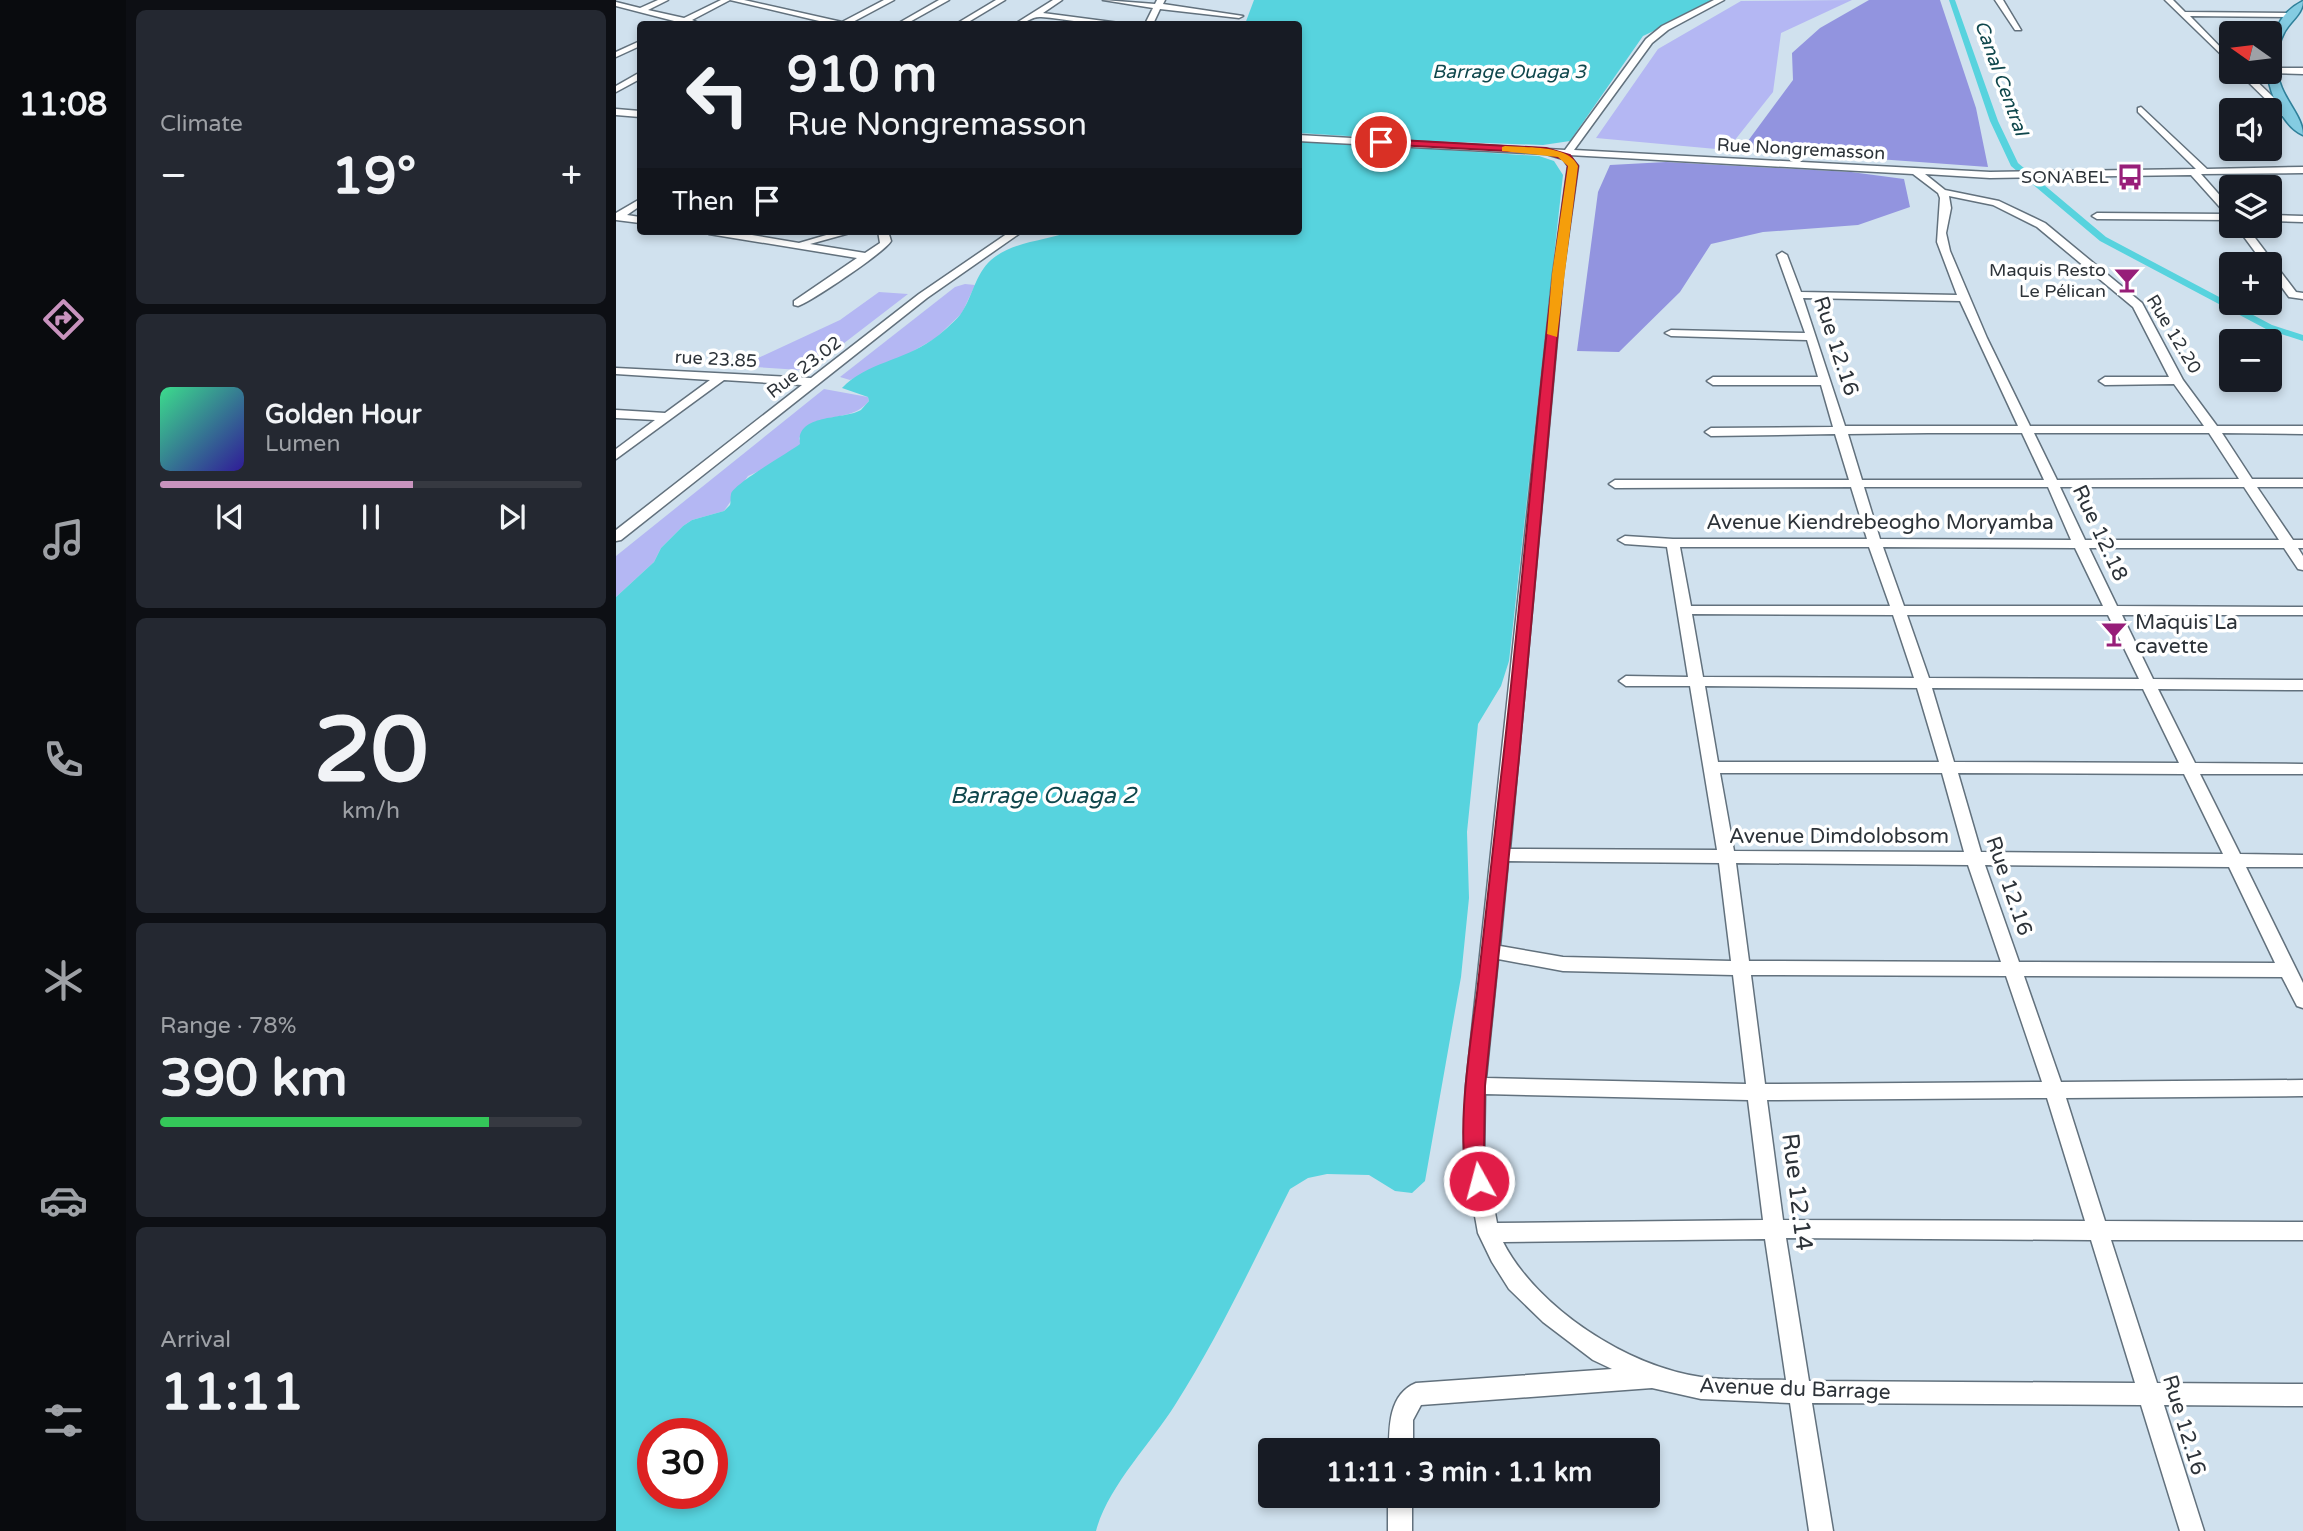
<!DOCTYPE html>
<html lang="en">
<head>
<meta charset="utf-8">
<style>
  body { margin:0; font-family:"Varela Round",sans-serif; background:#242831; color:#f1f3f6; height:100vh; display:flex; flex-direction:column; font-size:26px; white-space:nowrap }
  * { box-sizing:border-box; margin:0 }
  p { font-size:23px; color:#9ea1a6 }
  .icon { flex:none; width:38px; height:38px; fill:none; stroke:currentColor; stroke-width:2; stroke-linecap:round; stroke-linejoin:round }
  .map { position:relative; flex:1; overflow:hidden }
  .drawer { display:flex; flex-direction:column; gap:10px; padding:10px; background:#0d0f14; width:490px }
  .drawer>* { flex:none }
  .banner { position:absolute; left:21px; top:21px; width:665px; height:214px; border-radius:7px; box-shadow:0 4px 10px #0003; background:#171b24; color:#f1f3f6; overflow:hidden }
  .needle { width:46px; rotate:284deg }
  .buttons { position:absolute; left:1603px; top:21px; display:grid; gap:14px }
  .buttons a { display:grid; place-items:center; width:63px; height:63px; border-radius:7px; background:#171b24; box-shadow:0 4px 10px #0003; font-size:35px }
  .speed { position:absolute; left:21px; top:1418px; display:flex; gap:14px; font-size:35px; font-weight:700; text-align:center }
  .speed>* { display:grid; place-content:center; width:91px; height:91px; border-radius:50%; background:#171b24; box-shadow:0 4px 10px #0003; line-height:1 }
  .speed .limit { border:10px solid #d22; background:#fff; color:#111 }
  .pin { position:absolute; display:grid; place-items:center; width:60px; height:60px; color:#fff; margin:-30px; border:4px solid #fff; border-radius:50%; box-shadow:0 2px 7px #0007 }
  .me { position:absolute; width:77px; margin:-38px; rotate:353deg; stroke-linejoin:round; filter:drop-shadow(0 0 5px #0008) }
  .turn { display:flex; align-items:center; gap:24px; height:147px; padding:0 35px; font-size:32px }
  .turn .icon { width:91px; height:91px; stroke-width:2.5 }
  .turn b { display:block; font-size:49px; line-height:60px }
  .then { display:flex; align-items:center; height:66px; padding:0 35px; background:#0003; gap:14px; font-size:26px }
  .big { font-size:52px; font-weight:800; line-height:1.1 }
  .drawer .tile { flex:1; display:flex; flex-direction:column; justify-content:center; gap:10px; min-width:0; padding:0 24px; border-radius:10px; background:#242831 }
  .drawer .dial { align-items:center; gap:0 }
  .dial b { font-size:91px; line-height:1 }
  .song { display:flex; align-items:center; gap:21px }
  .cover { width:84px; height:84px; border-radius:10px; background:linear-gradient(135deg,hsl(150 70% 55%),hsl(250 70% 35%)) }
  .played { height:7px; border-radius:4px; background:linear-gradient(90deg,#c893be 60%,#363941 60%) }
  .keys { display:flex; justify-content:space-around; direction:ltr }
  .heat { display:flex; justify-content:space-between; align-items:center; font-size:38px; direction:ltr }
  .charge { height:10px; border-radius:5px; background:linear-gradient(90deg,#34c759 78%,#363941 0) }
  .trip { position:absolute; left:642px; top:1438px; width:402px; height:70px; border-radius:7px; background:#171b24; box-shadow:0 4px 10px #0003; font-weight:800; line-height:70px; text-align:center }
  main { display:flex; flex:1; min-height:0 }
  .tab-bar { display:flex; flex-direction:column; width:126px; justify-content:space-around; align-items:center; background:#090b0e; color:#9ea1a6 }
  .tab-bar .icon { width:49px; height:49px }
  .tab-bar .selected { color:#c893be }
  .tab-bar b { font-size:32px; color:#f1f3f6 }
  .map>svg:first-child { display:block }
  .green { fill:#b4b7f3 }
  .forest { fill:#9294df }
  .water { fill:#57d3de; fill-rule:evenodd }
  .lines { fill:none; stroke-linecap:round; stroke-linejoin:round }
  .canal { fill:#57d3de; fill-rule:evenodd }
  .minor-casing { stroke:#62717d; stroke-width:3 }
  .major-casing { stroke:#30809a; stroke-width:3 }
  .minor { fill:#fff; fill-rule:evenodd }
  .major { fill:#84cce2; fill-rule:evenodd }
  .route { fill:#e11d48; stroke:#92132f; stroke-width:2 }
  .slow { fill:#f59e0b }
  .labels { text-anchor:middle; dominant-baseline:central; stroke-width:7; stroke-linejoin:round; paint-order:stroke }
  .far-street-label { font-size:18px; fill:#2d3339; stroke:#fff }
  .far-poi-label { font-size:18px; fill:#2d3339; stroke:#fff; text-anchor:end }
  .far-water-label { font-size:19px; font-style:italic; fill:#0f474c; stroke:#fff }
  .street-label { font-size:21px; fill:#2d3339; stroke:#fff }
  .poi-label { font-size:21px; fill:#2d3339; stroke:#fff; text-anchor:start }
  .water-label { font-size:23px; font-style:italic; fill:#0f474c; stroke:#fff }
  .near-street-label { font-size:24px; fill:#2d3339; stroke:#fff }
</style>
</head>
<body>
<main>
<nav class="tab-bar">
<b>11:08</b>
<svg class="icon selected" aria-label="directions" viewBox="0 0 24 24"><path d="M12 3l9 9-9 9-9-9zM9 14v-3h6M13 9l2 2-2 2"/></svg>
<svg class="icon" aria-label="music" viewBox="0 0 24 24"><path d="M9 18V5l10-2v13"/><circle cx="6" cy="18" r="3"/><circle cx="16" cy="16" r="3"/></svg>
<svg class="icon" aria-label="phone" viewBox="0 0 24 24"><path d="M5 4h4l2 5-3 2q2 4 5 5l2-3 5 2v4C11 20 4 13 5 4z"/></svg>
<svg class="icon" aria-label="climate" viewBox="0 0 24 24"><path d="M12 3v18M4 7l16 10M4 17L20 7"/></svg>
<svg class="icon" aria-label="car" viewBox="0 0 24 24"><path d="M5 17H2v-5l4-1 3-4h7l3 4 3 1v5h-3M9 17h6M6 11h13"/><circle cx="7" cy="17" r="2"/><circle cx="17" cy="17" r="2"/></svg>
<svg class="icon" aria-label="filters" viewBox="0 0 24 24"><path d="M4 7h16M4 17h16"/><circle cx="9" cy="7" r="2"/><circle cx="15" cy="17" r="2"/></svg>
</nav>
<section class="drawer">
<div class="tile"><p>Climate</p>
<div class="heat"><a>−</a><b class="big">19°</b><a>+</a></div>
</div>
<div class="tile">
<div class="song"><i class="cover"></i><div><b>Golden Hour</b><p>Lumen</p></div></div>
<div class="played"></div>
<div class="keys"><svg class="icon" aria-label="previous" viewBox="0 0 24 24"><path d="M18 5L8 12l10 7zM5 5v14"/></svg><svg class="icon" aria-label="pause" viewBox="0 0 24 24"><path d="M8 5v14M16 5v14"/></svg><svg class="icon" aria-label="next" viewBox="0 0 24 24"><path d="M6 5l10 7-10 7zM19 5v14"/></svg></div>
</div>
<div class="tile dial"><b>20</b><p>km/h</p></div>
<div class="tile"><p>Range · 78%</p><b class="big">390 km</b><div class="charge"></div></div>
<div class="tile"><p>Arrival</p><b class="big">11:11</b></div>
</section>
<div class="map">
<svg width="1687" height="1531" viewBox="0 0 1687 1531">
  <rect width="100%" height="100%" fill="#d0e1ee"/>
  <g class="green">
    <polygon points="1236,0 1165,33 1157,92 1111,150 980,138 1042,49 1125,1"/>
    <polygon points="349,284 359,285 346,313 320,338 292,354 234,380 224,377 339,287"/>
    <polygon points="263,292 292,294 197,367 184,370 125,366 224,320"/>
    <path d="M208 389 252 397 253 401C233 425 207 407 183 438L185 444 152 467 132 476 108 511 76 520 67 526 45 548 38 562 0 597V556Z"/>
  </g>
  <g class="forest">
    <polygon points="1253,0 1324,0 1360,108 1372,167 1126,149 1177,80 1176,53 1204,28"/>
    <polygon points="1050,162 1235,172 1288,179 1294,207 1242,225 1147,232 1095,244 1064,292 1003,352 961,351 982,192 994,165"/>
  </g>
  <g class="water">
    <polygon points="638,0 1103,0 1027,36 954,141 927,145 813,141 683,133 682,24 629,24"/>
    <path d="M692 141 923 156 938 161 947 175 893 661 885 686 862 724 851 832 853 898 845 977 809 1181 796 1193 779 1191 753 1175 711 1174 692 1178 674 1189C637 1262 603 1336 559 1405 535 1443 491 1488 480 1531H0V597L38 562 45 548 67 526 76 520 108 511 114 505C115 502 114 498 115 494 117 484 172 453 184 444 179 413 229 420 245 410 247 408 251 403 253 401L252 397 226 388C250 363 288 360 316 340 325 334 337 323 344 315 356 299 359 274 375 260 397 241 430 241 456 231H682L683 143ZM37 1433H96V1493H37Z"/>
  </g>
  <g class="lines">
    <polygon class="canal" points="1333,0 1339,0 1382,121 1402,163 1490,237 1656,325 1687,335 1687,341 1650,329 1484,241 1395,166 1374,121"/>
    <g class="minor-casing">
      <g id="minor">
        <polygon points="42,0 52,0 32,10 68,18 105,0 128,0 226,22 268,0 278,0 233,24 216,24 114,0 76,20 85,24 62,24 62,22 0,6 0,2 24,8"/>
        <polygon points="323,0 333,0 290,24 281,24"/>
        <polygon points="380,0 389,0 349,24 340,24"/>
        <path d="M437 0H446L427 13 511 24C483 27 454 19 425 17 415 16 409 25 399 24Z"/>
        <polygon points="487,0 539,4 541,0 549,0 547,4 627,16 623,18 544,9 537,24 529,24 537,8"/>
        <path d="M1098 0H1108L1052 30 1036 43 958 150 1374 172 1580 169 1522 112V108L1525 107 1591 169 1687 167V173L1585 174 1615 208V220L1481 219 1476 216 1481 213 1610 214 1575 175 1374 178 1309 174 1329 190 1383 201 1429 223 1526 303 1567 380 1601 426H1687V434L1606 433 1636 479H1687V487H1641L1677 540H1687V548H1682L1687 556V570L1682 569 1668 548H1473L1501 606 1687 607V615H1506L1537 679 1687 680V690L1542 689 1579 763 1687 764V774H1584L1624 854 1687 855V867H1630L1687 983V1008L1681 1006 1666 977 1408 976 1445 1082 1687 1080V1096L1450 1098 1489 1221 1687 1222V1240H1495L1541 1383 1687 1384V1406L1548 1405 1588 1531H1564L1525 1405 1196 1403 1217 1531H1193L1174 1403 1085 1399 1036 1388 805 1405 797 1420V1451H773C773 1426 773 1394 800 1383L996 1369 977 1360 927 1322 893 1289 876 1262 862 1233 848 1155 850 1086 937 274 952 166 947 159 930 154 682 141V135L949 150 1030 39 1046 26ZM953 155 1297 174 1322 193 1324 198 1321 242 1341 295 1185 292 1171 255 1166 252 1161 255 1189 333 1055 330 1049 333 1055 336 1191 340 1202 377H1097L1091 381 1097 385H1205L1217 427 1095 428 1089 432 1095 436 1219 434 1233 480H999L993 484 999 488 1235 487 1251 539H1057L1009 536 1002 540 1009 544 1051 547 1072 677 1010 676 1003 681 1010 686H1074L1101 850 894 849 947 274 962 166ZM1333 196 1377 205 1421 227 1517 307 1553 377H1489L1483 381 1489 385 1558 384 1588 426H1414L1371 338 1334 251 1330 233 1335 208ZM1187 298 1344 301 1402 426H1229ZM1312 433H1406L1428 480H1246L1232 434ZM1418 433H1593L1623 479 1441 480ZM1248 487H1432L1455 540 1264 539ZM1444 487H1628L1663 540H1469ZM1064 547H1253L1274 606H1075ZM1267 547 1459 548 1487 606H1288ZM1076 614 1277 615 1298 678 1087 677ZM1291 615H1492L1523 679 1313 678ZM1089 686 1301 688 1323 762H1102ZM1316 688 1527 689 1563 763 1338 762ZM1104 773H1326L1348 852 1118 851ZM1342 773 1568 774 1607 854 1365 852ZM892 861 1103 863 1115 961 947 957 884 946ZM1120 863 1352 865 1385 962 1133 961ZM1369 865 1613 867 1659 963 1403 962ZM882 959 947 971 1117 975 1130 1084 870 1078ZM1135 975 1390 976 1426 1082 1149 1084ZM869 1094 1132 1100 1147 1220 881 1223 868 1155ZM1431 1098 1469 1221 1167 1220 1151 1100ZM1170 1238 1475 1240 1519 1383 1193 1381ZM1149 1239 1170 1380C1142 1379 1113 1381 1085 1377 1012 1367 921 1308 887 1242Z"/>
        <polygon points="1379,0 1387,0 1405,30 1399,30"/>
        <polygon points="1549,0 1557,0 1569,12 1673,13 1677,15 1673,17 1574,16 1615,58 1615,64"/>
        <polygon points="24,41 24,46 0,57 0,52"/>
        <polygon points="1654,68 1687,68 1687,74 1651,73"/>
        <polygon points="1622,72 1631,72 1677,116 1677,120 1671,120"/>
        <polygon points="21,74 24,74 24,79 0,92 0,86"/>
        <polygon points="0,109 24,111 24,117 0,115"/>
        <polygon points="24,199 24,206 11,215 24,217 24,223 0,220 0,213"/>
        <polygon points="1654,215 1687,216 1687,222 1654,221"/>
        <polygon points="1620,226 1630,226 1680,292 1687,293 1687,299 1673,297 1654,271 1654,264 1648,264"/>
        <path d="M88 231H112L183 243 224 231H241L194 244 249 253 264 243 262 231H272L275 241C269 252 196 301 182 306L178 305V301L241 258 93 234Z"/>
        <polygon points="395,231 407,231 311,298 5,540 0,541 0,530 186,385 108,380 0,459 0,449 39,420 0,418 0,410 49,413 94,380 0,374 0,368 195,378 303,294"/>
        <rect x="772" y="1496" width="24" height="35"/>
      </g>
    </g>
    <g class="major-casing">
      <path id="major" d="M1687 1C1687 14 1674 21 1668 33 1663 42 1661 54 1661 65 1661 96 1687 113 1687 135 1666 126 1654 93 1651 72H1654C1654 43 1658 15 1687 1Z"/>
    </g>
    <use href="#minor" class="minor"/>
    <use href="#major" class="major"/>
  </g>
  <path class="route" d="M765 139 930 148 954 155 962 166 947 274 903 758 869 1086 868 1155 873 1181 870 1187 863 1190 855 1187C837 1147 855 1039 861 993 869 921 877 849 885 777 909 573 922 369 952 166L947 159 929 153 762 144V140Z"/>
  <path class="slow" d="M889 146C910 148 952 144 962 166L941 337 931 334 936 274 952 166 942 157 886 151V147Z"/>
  <defs>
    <g id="bus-bare" transform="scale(2.1)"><path d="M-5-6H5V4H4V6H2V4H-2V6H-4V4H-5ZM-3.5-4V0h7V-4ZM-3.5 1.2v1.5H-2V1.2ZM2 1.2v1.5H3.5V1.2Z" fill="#971e79" stroke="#fff" stroke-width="2.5" paint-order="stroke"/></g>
    <g id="bar-bare" transform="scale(2.1)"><path d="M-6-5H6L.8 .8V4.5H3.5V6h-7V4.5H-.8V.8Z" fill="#971e79" stroke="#fff" stroke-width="2.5" paint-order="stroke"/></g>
  </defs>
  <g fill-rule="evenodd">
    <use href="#bus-bare" x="1514" y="177"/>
    <use href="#bar-bare" x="1511" y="280"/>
    <use href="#bar-bare" x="1498" y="634"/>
  </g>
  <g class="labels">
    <g class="far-street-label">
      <text transform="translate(1185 149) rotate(3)">Rue Nongremasson</text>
      <text transform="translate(1558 334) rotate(59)">Rue 12.20</text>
      <text transform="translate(100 359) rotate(3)">rue 23.85</text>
      <text transform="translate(188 367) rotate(-38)">Rue 23.02</text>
    </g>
    <g class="far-poi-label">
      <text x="1493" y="177">SONABEL</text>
      <text x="1490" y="270">Maquis Resto<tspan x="1490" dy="21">Le Pélican</tspan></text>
    </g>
    <g class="far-water-label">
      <text x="893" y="72">Barrage Ouaga 3</text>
      <text transform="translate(1385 78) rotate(70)">Canal Central</text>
    </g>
    <g class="street-label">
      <text transform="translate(1220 346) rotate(72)">Rue 12.16</text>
      <text x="1264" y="522">Avenue Kiendrebeogho Moryamba</text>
      <text transform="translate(1484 533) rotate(65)">Rue 12.18</text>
      <text x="1223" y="836">Avenue Dimdolobsom</text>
      <text transform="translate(1393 886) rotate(71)">Rue 12.16</text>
      <text transform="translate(1179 1389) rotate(2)">Avenue du Barrage</text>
      <text transform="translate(1568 1425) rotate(73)">Rue 12.16</text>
    </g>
    <g class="poi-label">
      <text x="1519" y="622">Maquis La<tspan x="1519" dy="24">cavette</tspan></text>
    </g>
    <g class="water-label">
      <text x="427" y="796">Barrage Ouaga 2</text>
    </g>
    <g class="near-street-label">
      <text transform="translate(1181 1192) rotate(83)">Rue 12.14</text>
    </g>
  </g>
</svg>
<div class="buttons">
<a><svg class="needle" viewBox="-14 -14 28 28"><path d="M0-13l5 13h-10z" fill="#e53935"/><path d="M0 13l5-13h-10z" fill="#9ea1a6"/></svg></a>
<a><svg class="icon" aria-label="sound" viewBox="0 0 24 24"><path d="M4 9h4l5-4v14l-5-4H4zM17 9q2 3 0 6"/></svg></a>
<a><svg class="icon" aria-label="layers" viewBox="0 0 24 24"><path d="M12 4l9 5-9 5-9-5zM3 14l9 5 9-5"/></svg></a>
<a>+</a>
<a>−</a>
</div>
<div class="speed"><div class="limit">30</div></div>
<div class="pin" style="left:765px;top:142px;background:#d93025"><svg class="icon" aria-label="arrive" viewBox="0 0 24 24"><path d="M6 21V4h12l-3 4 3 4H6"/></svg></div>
<svg class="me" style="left:863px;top:1181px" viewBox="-20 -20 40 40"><circle r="17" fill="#e11d48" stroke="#fff" stroke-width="3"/><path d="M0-11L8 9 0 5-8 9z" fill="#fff"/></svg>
<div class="trip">11:11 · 3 min · 1.1 km</div>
<div class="banner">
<div class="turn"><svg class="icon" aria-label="left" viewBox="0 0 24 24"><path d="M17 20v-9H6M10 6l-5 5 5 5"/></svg><div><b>910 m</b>Rue Nongremasson</div></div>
<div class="then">Then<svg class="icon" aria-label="arrive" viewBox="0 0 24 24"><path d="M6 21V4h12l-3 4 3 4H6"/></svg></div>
</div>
</div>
</main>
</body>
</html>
